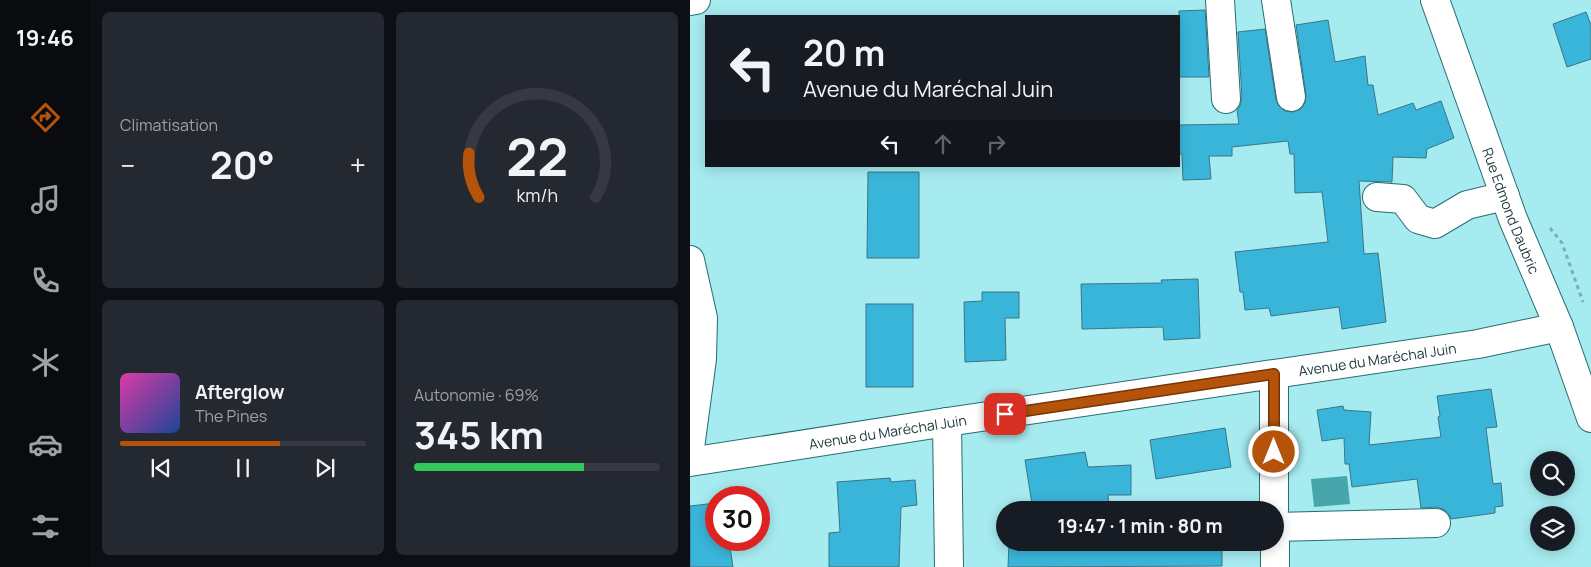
<!DOCTYPE html>
<html lang="fr">
<head>
<meta charset="utf-8">
<style>
  body { margin:0; font-family:Manrope,sans-serif; background:#242831; color:#f1f3f6; height:100vh; display:flex; flex-direction:column; font-size:19px; white-space:nowrap }
  * { box-sizing:border-box; margin:0 }
  p { font-size:16px; color:#9ea1a6 }
  .icon { flex:none; width:28px; height:28px; fill:none; stroke:currentColor; stroke-width:2; stroke-linecap:round; stroke-linejoin:round }
  .map { position:relative; flex:1; overflow:hidden }
  .side { display:flex; flex-direction:column; gap:12px; padding:12px; background:#0d0f14; width:600px }
  .side>* { flex:none }
  .hud { position:absolute; left:15px; top:15px; width:475px; height:152px; border-radius:0px; box-shadow:0 2px 12px #0003; background:#171b24; color:#f1f3f6; overflow:hidden }
  .tools { position:absolute; left:840px; top:451px; display:grid; gap:10px }
  .tools a { display:grid; place-items:center; width:45px; height:45px; border-radius:50%; background:#171b24; box-shadow:0 2px 12px #0003; font-size:25px }
  .speed { position:absolute; left:15px; top:486px; display:flex; gap:10px; font-size:25px; font-weight:700; text-align:center }
  .speed>* { display:grid; place-content:center; width:65px; height:65px; border-radius:50%; background:#171b24; box-shadow:0 2px 12px #0003; line-height:1 }
  .speed .limit { border:8px solid #d22; background:#fff; color:#111 }
  .pin { position:absolute; display:grid; place-items:center; width:42px; height:42px; color:#fff; margin:-21px; border-radius:10px; box-shadow:0 2px 8px #0006 }
  .me { position:absolute; width:55px; margin:-28px; rotate:0deg; stroke-linejoin:round; filter:drop-shadow(0 0 4px #0008) }
  .turn { display:flex; align-items:center; gap:18px; height:105px; padding:0 15px; font-size:22px }
  .turn .icon { width:65px; height:65px; stroke-width:2.5 }
  .turn b { display:block; font-size:35px; line-height:42px }
  .lanes { display:flex; align-items:center; height:48px; padding:0 15px; background:#0003; justify-content:center; gap:25px; direction:ltr }
  .lanes .off { opacity:.35 }
  .big { font-size:38px; font-weight:700; line-height:1.1 }
  .side .tile { flex:1; display:flex; flex-direction:column; justify-content:center; gap:8px; min-width:0; padding:0 18px; border-radius:8px; background:#242831 }
  .side .dial { align-items:center; gap:0 }
  .dial svg { height:130px; overflow:visible; fill:none; stroke:#363941; stroke-width:7; stroke-linecap:round; text-anchor:middle }
  .dial text { fill:#f1f3f6; stroke:none }
  .song { display:flex; align-items:center; gap:15px }
  .cover { width:60px; height:60px; border-radius:8px; background:linear-gradient(135deg,hsl(320 70% 55%),hsl(220 70% 35%)) }
  .played { height:5px; border-radius:2px; background:linear-gradient(90deg,#b45309 65%,#363941 65%) }
  .keys { display:flex; justify-content:space-around; direction:ltr }
  .heat { display:flex; justify-content:space-between; align-items:center; font-size:28px; direction:ltr }
  .charge { height:8px; border-radius:4px; background:linear-gradient(90deg,#34c759 69%,#363941 0) }
  .side .tiles { flex:1; display:grid; gap:12px; grid-template-columns:repeat(2,1fr) }
  .trip { position:absolute; left:306px; top:501px; width:288px; height:50px; border-radius:25px; background:#171b24; box-shadow:0 2px 12px #0003; font-weight:700; line-height:50px; text-align:center }
  main { display:flex; flex:1; min-height:0 }
  .menu { display:flex; flex-direction:column; width:90px; justify-content:space-around; align-items:center; background:#090b0e; color:#9ea1a6 }
  .menu .icon { width:35px; height:35px }
  .menu .active { color:#b45309 }
  .menu b { font-size:22px; color:#f1f3f6 }
  .map>svg:first-child { display:block }
  .water { fill:#47a5ac }
  .building { fill:#3ab5da; stroke:#3a7588 }
  .lines { fill:none; stroke-linecap:round; stroke-linejoin:round }
  .minor-casing { stroke:#276d72; stroke-width:30 }
  .path { stroke:#79b0b5; stroke-width:3; stroke-dasharray:4 4; stroke-linecap:butt }
  .minor { stroke:#fff; stroke-width:28 }
  .route-casing { stroke:#753606; stroke-width:12 }
  .route { stroke:#b45309; stroke-width:9 }
  .labels { text-anchor:middle; dominant-baseline:central; stroke-width:4.5; stroke-linejoin:round; paint-order:stroke }
  .street-label { font-size:14px; fill:#1a3639; stroke:#b3f8fd }
</style>
</head>
<body>
<main>
<nav class="menu">
<b>19:46</b>
<svg class="icon active" aria-label="directions" viewBox="0 0 24 24"><path d="M12 3l9 9-9 9-9-9zM9 14v-3h6M13 9l2 2-2 2"/></svg>
<svg class="icon" aria-label="music" viewBox="0 0 24 24"><path d="M9 18V5l10-2v13"/><circle cx="6" cy="18" r="3"/><circle cx="16" cy="16" r="3"/></svg>
<svg class="icon" aria-label="phone" viewBox="0 0 24 24"><path d="M5 4h4l2 5-3 2q2 4 5 5l2-3 5 2v4C11 20 4 13 5 4z"/></svg>
<svg class="icon" aria-label="climate" viewBox="0 0 24 24"><path d="M12 3v18M4 7l16 10M4 17L20 7"/></svg>
<svg class="icon" aria-label="car" viewBox="0 0 24 24"><path d="M5 17H2v-5l4-1 3-4h7l3 4 3 1v5h-3M9 17h6M6 11h13"/><circle cx="7" cy="17" r="2"/><circle cx="17" cy="17" r="2"/></svg>
<svg class="icon" aria-label="filters" viewBox="0 0 24 24"><path d="M4 7h16M4 17h16"/><circle cx="9" cy="7" r="2"/><circle cx="15" cy="17" r="2"/></svg>
</nav>
<section class="side">
<div class="tiles">
<div class="tile"><p>Climatisation</p>
<div class="heat"><a>−</a><b class="big">20°</b><a>+</a></div>
</div>
<div class="tile dial"><svg viewBox="0 0 100 80">
<path d="M14 69A42 42 0 1 1 86 69"/>
<path d="M14 69A42 42 0 0 1 8 42" stroke="#b45309"/>
<text x="50" y="56" font-size="32" font-weight="700">22</text>
<text x="50" y="72" font-size="11">km/h</text>
</svg></div>
<div class="tile">
<div class="song"><i class="cover"></i><div><b>Afterglow</b><p>The Pines</p></div></div>
<div class="played"></div>
<div class="keys"><svg class="icon" aria-label="previous" viewBox="0 0 24 24"><path d="M18 5L8 12l10 7zM5 5v14"/></svg><svg class="icon" aria-label="pause" viewBox="0 0 24 24"><path d="M8 5v14M16 5v14"/></svg><svg class="icon" aria-label="next" viewBox="0 0 24 24"><path d="M6 5l10 7-10 7zM19 5v14"/></svg></div>
</div>
<div class="tile"><p>Autonomie · 69%</p><b class="big">345 km</b><div class="charge"></div></div>
</div>
</section>
<div class="map">
<svg width="901" height="567" viewBox="0 0 901 567">
  <rect width="100%" height="100%" fill="#a6ebf0"/>
  <polygon class="water" points="657,476 660,504 624,507 621,479"/>
  <g class="building">
    <polygon points="515,10 519,77 489,77 489,11"/>
    <polygon points="896,12 901,25 901,59 877,67 863,24"/>
    <polygon points="638,20 645,62 675,56 678,85 683,85 688,115 723,103 726,110 751,101 764,138 737,149 736,158 703,157 702,182 669,181 674,254 688,253 696,322 652,329 649,307 581,316 579,308 555,310 553,292 550,292 545,252 638,242 632,192 605,193 604,154 600,154 598,141 542,147 542,156 519,156 521,179 493,180 492,154 489,154 489,125 549,124 547,110 550,106 552,98 548,32 575,29 586,100 589,106 595,111 603,112 611,109 615,103 616,95 606,25"/>
    <polygon points="178,172 229,172 229,258 177,258"/>
    <polygon points="508,279 510,338 474,340 473,327 392,329 391,284 472,283 471,280"/>
    <polygon points="292,292 329,292 329,318 315,318 316,360 275,362 274,302 292,301"/>
    <rect x="176" y="304" width="47" height="83"/>
    <polygon points="801,389 807,427 796,428 803,484 811,483 813,506 805,507 805,513 761,519 759,514 753,509 746,507 731,508 727,479 662,487 659,464 655,464 654,438 632,441 627,410 653,406 654,410 681,412 679,445 751,437 748,417 750,416 747,396"/>
    <polygon points="535,428 541,467 466,479 460,440"/>
    <polygon points="395,452 398,467 441,465 441,495 418,495 419,510 343,510 335,460"/>
    <polygon points="200,478 201,482 225,480 227,505 211,507 209,567 139,567 139,533 150,532 147,482"/>
    <polygon points="26,503 26,540 39,540 43,567 0,567 0,506"/>
    <polygon points="319,542 532,542 532,566 318,567"/>
  </g>
  <g class="lines">
    <g class="minor-casing">
      <g id="minor">
        <polyline points="530,0 536,99"/>
        <polyline points="586,0 601,97"/>
        <path id="s1" d="M745 0 823 219 869 327 901 418"/>
        <polyline points="0,1 6,0"/>
        <polyline points="687,197 713,199 728,219 745,224 777,205 815,196"/>
        <polyline points="0,260 13,318 12,359 0,448"/>
        <polyline points="584,375 584,510"/>
        <polyline points="257,422 259,567"/>
        <path id="s2" d="M0 462 257 422 788 344 869 327"/>
        <polyline points="585,527 746,523"/>
        <polyline points="585,542 585,567"/>
      </g>
    </g>
    <polyline class="path" points="860,228 872,243 893,302"/>
    <use href="#minor" class="minor"/>
  </g>
  <g class="lines">
    <g class="route-casing">
      <polyline id="route" points="315,414 584,374 584,452"/>
    </g>
    <use href="#route" class="route"/>
  </g>
  <g class="labels">
    <g class="street-label">
      <text stroke="none"><textPath href="#s1" startOffset="224">Rue Edmond Daubric</textPath></text>
      <text stroke="none"><textPath href="#s2" startOffset="695">Avenue du Maréchal Juin</textPath></text>
      <text stroke="none"><textPath href="#s2" startOffset="200">Avenue du Maréchal Juin</textPath></text>
    </g>
  </g>
</svg>
<div class="tools">
<a><svg class="icon" aria-label="search" viewBox="0 0 24 24"><circle cx="10" cy="10" r="6"/><path d="M15 15l6 6"/></svg></a>
<a><svg class="icon" aria-label="layers" viewBox="0 0 24 24"><path d="M12 4l9 5-9 5-9-5zM3 14l9 5 9-5"/></svg></a>
</div>
<div class="speed"><div class="limit">30</div></div>
<div class="pin" style="left:315px;top:414px;background:#d93025"><svg class="icon" aria-label="arrive" viewBox="0 0 24 24"><path d="M6 21V4h12l-3 4 3 4H6"/></svg></div>
<svg class="me" style="left:584px;top:452px" viewBox="-20 -20 40 40"><circle r="17" fill="#b45309" stroke="#fff" stroke-width="3"/><path d="M0-11L8 9 0 5-8 9z" fill="#fff"/></svg>
<div class="trip">19:47 · 1 min · 80 m</div>
<div class="hud">
<div class="turn"><svg class="icon" aria-label="left" viewBox="0 0 24 24"><path d="M17 20v-9H6M10 6l-5 5 5 5"/></svg><div><b>20 m</b>Avenue du Maréchal Juin</div></div>
<div class="lanes"><svg class="icon" aria-label="left" viewBox="0 0 24 24"><path d="M17 20v-9H6M10 6l-5 5 5 5"/></svg><svg class="icon off" aria-label="ahead" viewBox="0 0 24 24"><path d="M12 20V5M6 11l6-6 6 6"/></svg><svg class="icon off" aria-label="right" viewBox="0 0 24 24"><path d="M7 20v-9h11M14 6l5 5-5 5"/></svg></div>
</div>
</div>
</main>
</body>
</html>
